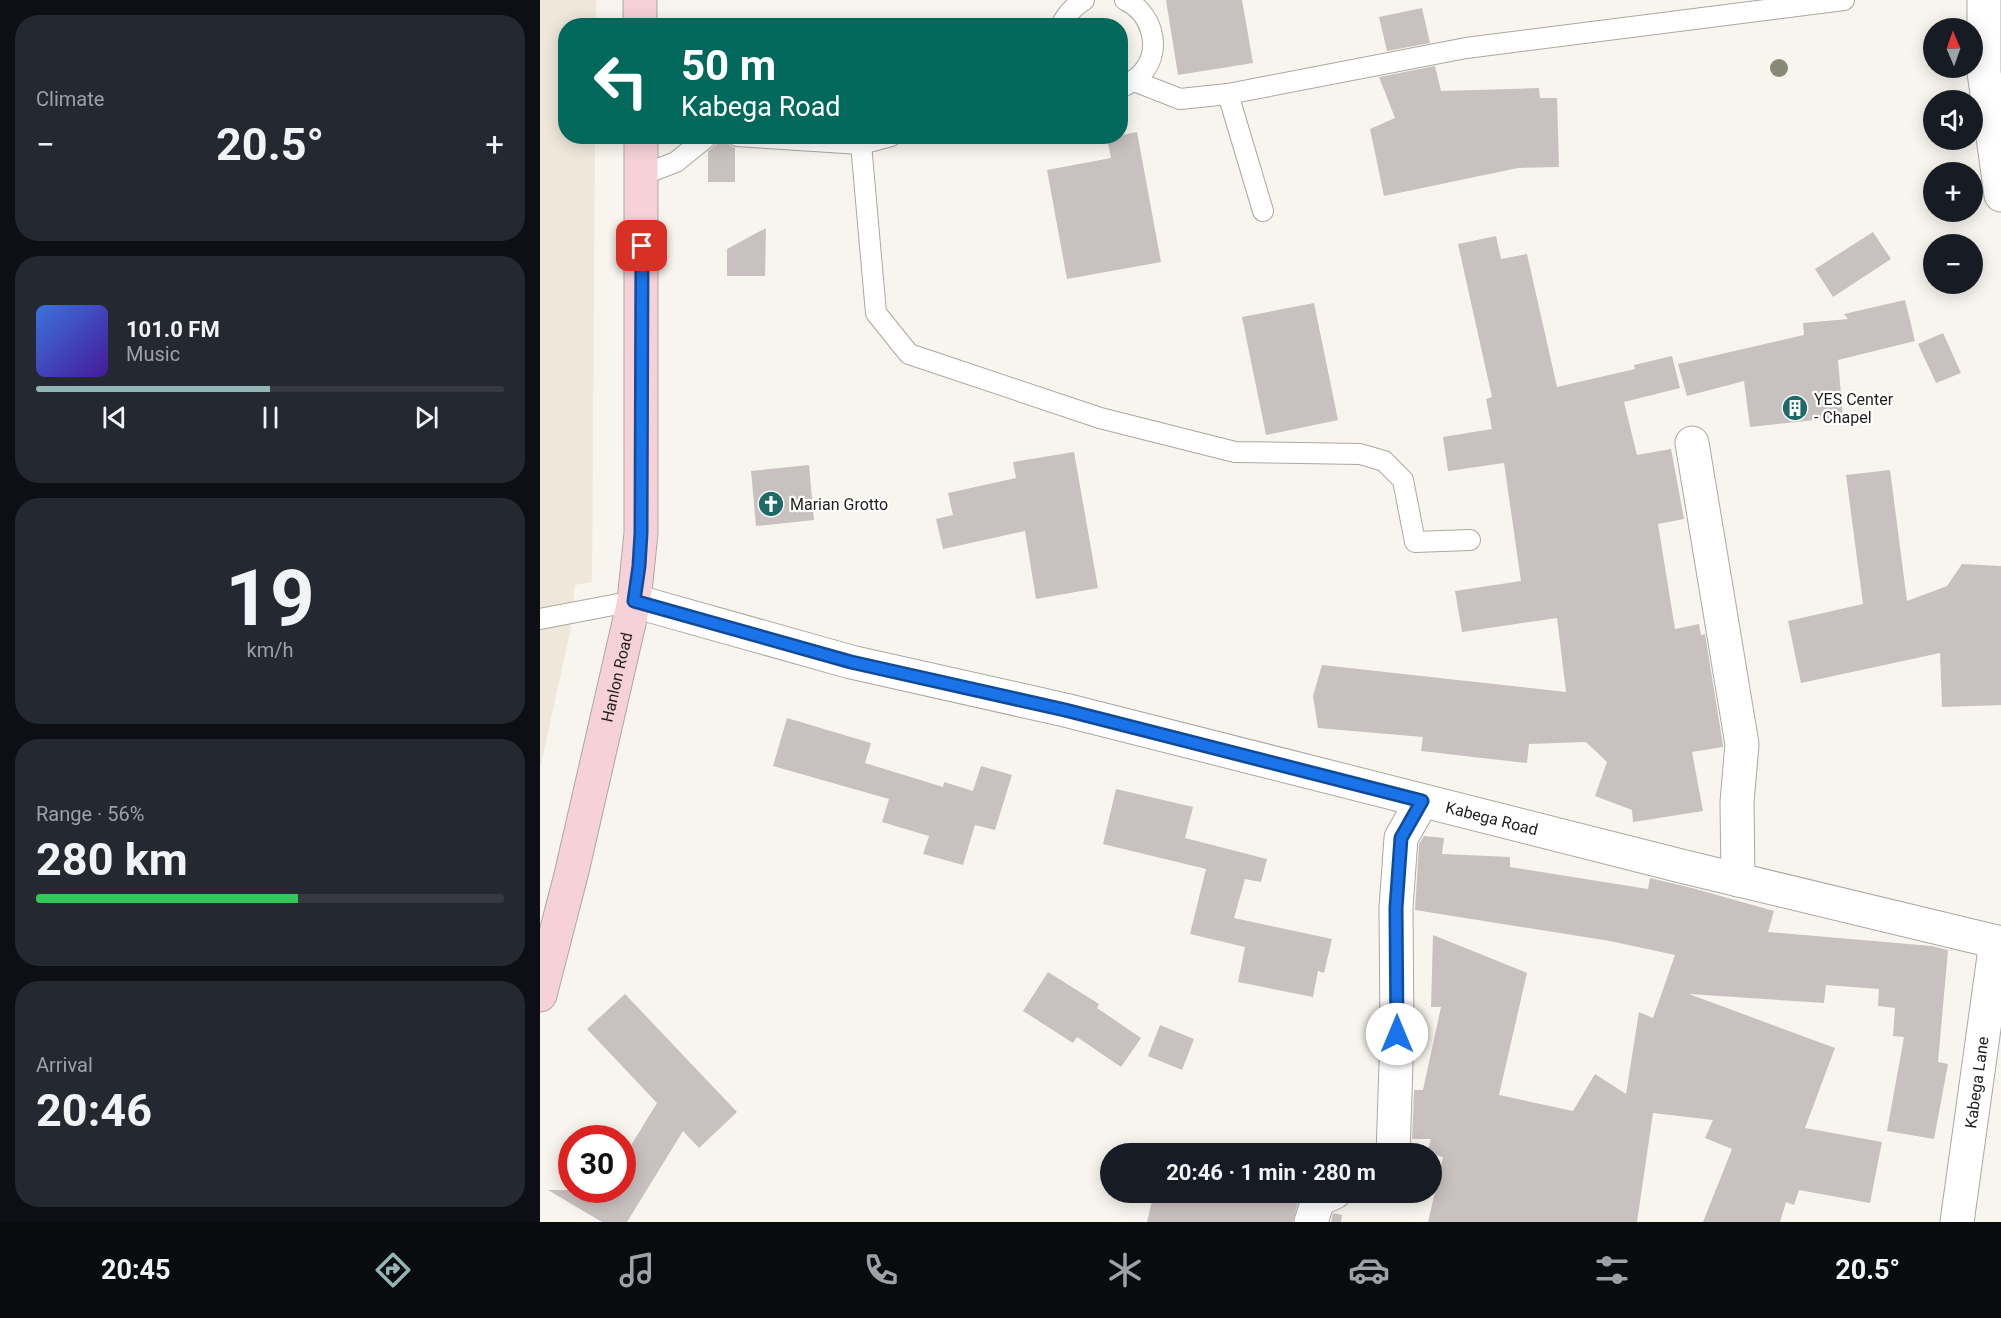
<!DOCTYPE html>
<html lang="en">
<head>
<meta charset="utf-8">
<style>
  body { margin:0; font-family:Roboto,sans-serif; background:#242831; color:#f1f3f6; height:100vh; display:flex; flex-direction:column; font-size:22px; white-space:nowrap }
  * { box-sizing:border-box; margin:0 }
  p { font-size:20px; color:#9ea1a6 }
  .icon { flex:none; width:33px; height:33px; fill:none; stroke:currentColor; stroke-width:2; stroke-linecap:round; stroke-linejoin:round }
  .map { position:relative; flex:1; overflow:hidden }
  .panel { display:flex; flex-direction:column; gap:15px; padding:15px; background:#0d0f14; width:540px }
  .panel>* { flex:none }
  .guide { position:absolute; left:18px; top:18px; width:570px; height:126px; border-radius:24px; box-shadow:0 3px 15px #0003; background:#00695c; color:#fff; overflow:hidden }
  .needle { width:39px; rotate:358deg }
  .buttons { position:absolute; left:1383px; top:18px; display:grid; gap:12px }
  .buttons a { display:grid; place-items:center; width:60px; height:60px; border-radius:50%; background:#171b24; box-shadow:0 3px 15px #0003; font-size:30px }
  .speed { position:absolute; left:18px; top:1125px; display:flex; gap:12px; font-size:30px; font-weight:700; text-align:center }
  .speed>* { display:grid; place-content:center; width:78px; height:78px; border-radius:50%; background:#171b24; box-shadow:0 3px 15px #0003; line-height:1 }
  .speed .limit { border:9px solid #d22; background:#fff; color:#111 }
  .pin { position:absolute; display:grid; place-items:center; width:51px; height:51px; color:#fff; margin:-26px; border-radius:12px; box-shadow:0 3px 9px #0006 }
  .me { position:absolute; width:66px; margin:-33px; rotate:0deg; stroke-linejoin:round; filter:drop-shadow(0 0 4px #0008) }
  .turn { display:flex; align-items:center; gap:21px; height:126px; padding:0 24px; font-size:27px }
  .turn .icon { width:78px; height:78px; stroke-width:2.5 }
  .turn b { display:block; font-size:42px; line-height:51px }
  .big { font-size:45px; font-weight:700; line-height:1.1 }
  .panel .card { flex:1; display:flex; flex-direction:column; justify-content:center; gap:9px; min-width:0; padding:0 21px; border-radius:24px; background:#242831 }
  .panel .dial { align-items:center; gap:0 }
  .dial b { font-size:78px; line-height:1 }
  .song { display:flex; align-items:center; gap:18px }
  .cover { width:72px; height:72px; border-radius:9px; background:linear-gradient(135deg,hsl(220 70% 55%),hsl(260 70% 35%)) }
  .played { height:6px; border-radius:3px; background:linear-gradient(90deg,#92b5b6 50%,#363941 50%) }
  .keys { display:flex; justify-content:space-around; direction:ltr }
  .heat { display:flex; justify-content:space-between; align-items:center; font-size:33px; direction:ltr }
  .charge { height:9px; border-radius:4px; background:linear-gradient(90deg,#34c759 56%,#363941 0) }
  .trip { position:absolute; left:560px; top:1143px; width:342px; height:60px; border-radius:30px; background:#171b24; box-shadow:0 3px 15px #0003; font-weight:700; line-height:60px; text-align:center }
  .tabs { display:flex; height:96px; justify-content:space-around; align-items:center; background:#090b0e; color:#9ea1a6 }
  .tabs .icon { width:42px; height:42px }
  .tabs .on { color:#92b5b6 }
  .tabs b { font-size:27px; color:#f1f3f6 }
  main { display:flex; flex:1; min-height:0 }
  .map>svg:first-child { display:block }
  .built { fill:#eee7da }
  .building { fill:#c9c1c0 }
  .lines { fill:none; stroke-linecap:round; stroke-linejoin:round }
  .lane-casing { stroke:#aba8a2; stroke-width:22 }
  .street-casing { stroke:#aba8a2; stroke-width:35 }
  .secondary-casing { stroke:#aba8a2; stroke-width:35 }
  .lane { stroke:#fff; stroke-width:20 }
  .street { stroke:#fff; stroke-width:33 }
  .secondary { stroke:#f6d1d8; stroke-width:33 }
  .tree { fill:#868973 }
  .route-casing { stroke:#114b97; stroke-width:15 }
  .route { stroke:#1a73e8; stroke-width:10 }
  .labels { text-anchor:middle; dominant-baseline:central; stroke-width:4.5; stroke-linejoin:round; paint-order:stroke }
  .poi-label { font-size:16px; fill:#1f1e1c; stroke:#fff; text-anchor:start }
  .street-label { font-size:16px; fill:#1f1e1c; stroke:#fff }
</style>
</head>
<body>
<main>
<section class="panel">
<div class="card"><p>Climate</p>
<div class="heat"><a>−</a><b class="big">20.5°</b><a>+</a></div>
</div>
<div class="card">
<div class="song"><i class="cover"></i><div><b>101.0 FM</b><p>Music</p></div></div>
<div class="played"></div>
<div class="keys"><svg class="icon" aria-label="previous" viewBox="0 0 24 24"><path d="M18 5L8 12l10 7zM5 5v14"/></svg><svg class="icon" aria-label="pause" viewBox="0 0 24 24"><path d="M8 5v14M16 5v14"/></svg><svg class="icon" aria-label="next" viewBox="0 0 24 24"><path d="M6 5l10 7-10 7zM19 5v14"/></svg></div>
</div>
<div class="card dial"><b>19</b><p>km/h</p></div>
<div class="card"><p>Range · 56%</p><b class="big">280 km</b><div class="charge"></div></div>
<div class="card"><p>Arrival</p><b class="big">20:46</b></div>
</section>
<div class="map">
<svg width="1461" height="1222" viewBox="0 0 1461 1222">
  <rect width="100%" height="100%" fill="#f8f5ee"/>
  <polygon class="built" points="0,0 56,0 56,25 26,26 26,136 55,137 52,582 35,585 30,632 0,769"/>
  <g class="building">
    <polygon points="626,0 702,0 713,63 638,75"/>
    <polygon points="882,8 890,43 847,51 839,17"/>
    <polygon points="895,66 901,91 999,88 1000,98 1017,98 1019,167 978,168 844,196 830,129 855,118 839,77"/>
    <polygon points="597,132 621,262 527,279 507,170 571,158 567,138"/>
    <polygon points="180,136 185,136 190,146 195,148 195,182 168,182 168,151 176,145"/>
    <polygon points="226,228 225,276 187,276 187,249"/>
    <polygon points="1333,232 1351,259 1293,297 1275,269"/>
    <polygon points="956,236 961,259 987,254 1017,387 1095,369 1094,365 1132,356 1140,388 1084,402 1097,455 1131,449 1144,519 1118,524 1135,629 1159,624 1161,635 1165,634 1183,745 1183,747 1152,752 1163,811 1093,822 1092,810 1055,796 1067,762 1046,742 989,744 987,763 881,751 883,737 778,728 773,696 782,665 1026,692 1017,618 922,632 915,591 981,581 964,463 908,471 903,437 952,429 946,399 952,397 918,244"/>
    <polygon points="1365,300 1375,341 1298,360 1303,417 1210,427 1204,381 1147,396 1138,364 1264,335 1263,323 1308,319 1304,314"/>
    <polygon points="774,303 798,420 726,435 702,317"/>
    <polygon points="1403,333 1421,373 1396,383 1378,344"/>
    <polygon points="534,452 558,588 496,599 485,531 403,549 396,519 413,515 408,493 476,478 473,462"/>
    <polygon points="269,465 274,520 216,526 211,471"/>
    <polygon points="1350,470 1367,601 1407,586 1422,564 1461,566 1461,705 1402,707 1400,653 1261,683 1248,621 1323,604 1306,475"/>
    <polygon points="247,718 331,743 325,763 403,787 404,782 433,791 441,766 472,775 455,830 435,825 423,865 383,854 389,836 342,822 349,799 233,766"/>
    <polygon points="576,789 653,807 645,838 727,859 721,882 705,879 694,918 792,939 784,973 778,971 773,997 698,982 705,947 650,934 666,869 563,844"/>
    <polygon points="884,836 904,838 902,854 970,857 970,867 1108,889 1110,878 1152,888 1234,911 1228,932 1391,946 1408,950 1398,1062 1408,1064 1394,1139 1347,1131 1364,1037 1353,1036 1355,1008 1338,1006 1339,989 1286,985 1284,1003 1149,994 1295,1048 1265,1128 1342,1142 1330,1203 1259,1190 1254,1205 1246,1202 1240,1222 1163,1222 1192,1149 1165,1138 1173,1120 1113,1113 1097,1222 888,1222 903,1157 887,1153 891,1139 872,1139 874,1090 883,1090 901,1007 891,1007 893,935 987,973 959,1095 1033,1111 1055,1074 1086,1094 1099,1012 1113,1018 1135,955 1070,941 875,910 879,844"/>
    <polygon points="508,972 559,1004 557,1008 601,1038 581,1067 537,1037 533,1043 483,1011"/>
    <polygon points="85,994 197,1112 159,1148 143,1131 87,1222 62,1222 8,1190 82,1190 82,1160 117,1103 47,1029"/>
    <polygon points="620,1025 654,1039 642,1070 608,1056"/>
    <polygon points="614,1192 693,1192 714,1198 716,1192 727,1192 758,1202 753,1222 607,1222"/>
    <polygon points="793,1213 802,1215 801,1222 791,1222"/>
  </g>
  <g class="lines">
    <g class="lane-casing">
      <g id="lane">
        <path d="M521 26C526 14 533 7 544 0"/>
        <polyline points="594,81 640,99 688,94 723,211"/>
        <path d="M580 88C589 84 597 79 603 72 623 48 611 12 585 0"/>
        <polyline points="688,94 926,48 1304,0"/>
        <polyline points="197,136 321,144 351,136"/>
        <polyline points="321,144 336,313 369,354 560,418 695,452 820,454 844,461 863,480 875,542 930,540"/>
        <polyline points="102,175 136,162 168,136"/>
        <polyline points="0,619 94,601"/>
      </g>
    </g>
    <g class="street-casing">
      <g id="street">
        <polyline points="1444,0 1444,72 1461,195"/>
        <polyline points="1152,443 1202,744 1197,802 1198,880"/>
        <path id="s1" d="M94 601 311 662 525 710 1145 867 1461 943"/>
        <polyline points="853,1154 857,1034 856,908 861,838 882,801"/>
        <polyline points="771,1222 778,1200 795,1192"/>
        <path id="s2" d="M1417 1222 1456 942"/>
      </g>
    </g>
    <g class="secondary-casing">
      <g id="secondary">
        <polyline points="100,0 100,26"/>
        <path id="s3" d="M0 995 32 871 94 601 101 533V136"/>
      </g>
    </g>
    <use href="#lane" class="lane"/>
    <use href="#street" class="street"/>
    <use href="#secondary" class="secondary"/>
  </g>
  <circle class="tree" cx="1239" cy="68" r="9"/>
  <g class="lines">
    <g class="route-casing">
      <polyline id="route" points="102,246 101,533 99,566 94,601 311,662 525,710 882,801 861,838 856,908 857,1034"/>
    </g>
    <use href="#route" class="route"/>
  </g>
  <defs>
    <g id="building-disc" transform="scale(1.35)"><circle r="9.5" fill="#1f6a67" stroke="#fff"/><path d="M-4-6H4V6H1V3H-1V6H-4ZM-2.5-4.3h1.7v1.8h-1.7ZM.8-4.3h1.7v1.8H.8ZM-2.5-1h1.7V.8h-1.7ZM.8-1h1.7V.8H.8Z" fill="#fff"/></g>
    <g id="church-disc" transform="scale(1.35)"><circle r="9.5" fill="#1f6a67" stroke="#fff"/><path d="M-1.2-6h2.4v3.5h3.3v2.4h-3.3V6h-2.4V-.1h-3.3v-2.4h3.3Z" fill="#fff"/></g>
  </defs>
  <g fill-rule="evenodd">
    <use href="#building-disc" x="1255" y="408"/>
    <use href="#church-disc" x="231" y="504"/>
  </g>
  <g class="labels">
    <g class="poi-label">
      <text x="1274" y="399">YES Center<tspan x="1274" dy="18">- Chapel</tspan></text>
      <text x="250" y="504">Marian Grotto</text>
    </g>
    <g class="street-label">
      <text stroke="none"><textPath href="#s3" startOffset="327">Hanlon Road</textPath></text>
      <text stroke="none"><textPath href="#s1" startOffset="885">Kabega Road</textPath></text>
      <text stroke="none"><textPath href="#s2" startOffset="141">Kabega Lane</textPath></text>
    </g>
  </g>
</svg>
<div class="buttons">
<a><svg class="needle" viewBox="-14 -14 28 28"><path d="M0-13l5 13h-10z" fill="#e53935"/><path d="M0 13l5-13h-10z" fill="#9ea1a6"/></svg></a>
<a><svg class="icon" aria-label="sound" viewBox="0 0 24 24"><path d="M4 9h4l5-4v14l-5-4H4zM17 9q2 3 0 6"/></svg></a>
<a>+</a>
<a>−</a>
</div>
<div class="speed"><div class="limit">30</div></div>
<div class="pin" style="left:102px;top:246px;background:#d93025"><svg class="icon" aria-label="arrive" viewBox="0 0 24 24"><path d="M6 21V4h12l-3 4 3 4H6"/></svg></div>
<svg class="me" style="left:857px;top:1034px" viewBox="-20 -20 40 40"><circle r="19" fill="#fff"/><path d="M0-13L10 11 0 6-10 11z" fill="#1a73e8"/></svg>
<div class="trip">20:46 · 1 min · 280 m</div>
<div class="guide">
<div class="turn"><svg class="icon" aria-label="left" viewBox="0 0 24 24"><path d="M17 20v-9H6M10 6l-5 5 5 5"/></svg><div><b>50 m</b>Kabega Road</div></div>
</div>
</div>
</main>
<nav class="tabs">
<b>20:45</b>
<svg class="icon on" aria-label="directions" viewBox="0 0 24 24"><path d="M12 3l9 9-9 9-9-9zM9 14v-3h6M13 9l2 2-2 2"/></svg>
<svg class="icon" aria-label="music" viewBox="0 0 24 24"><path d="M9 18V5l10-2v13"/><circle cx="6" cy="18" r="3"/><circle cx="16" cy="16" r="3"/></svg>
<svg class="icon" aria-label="phone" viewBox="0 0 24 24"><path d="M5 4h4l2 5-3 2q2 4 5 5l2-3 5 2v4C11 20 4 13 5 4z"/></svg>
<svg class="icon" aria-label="climate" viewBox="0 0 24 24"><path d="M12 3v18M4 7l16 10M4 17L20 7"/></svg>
<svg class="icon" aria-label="car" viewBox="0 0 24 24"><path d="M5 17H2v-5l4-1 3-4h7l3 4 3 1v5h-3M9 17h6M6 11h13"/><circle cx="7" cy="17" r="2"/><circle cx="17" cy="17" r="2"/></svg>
<svg class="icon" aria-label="filters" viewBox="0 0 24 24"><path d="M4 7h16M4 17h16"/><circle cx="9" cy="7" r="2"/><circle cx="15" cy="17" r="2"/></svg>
<b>20.5°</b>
</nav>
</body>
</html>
